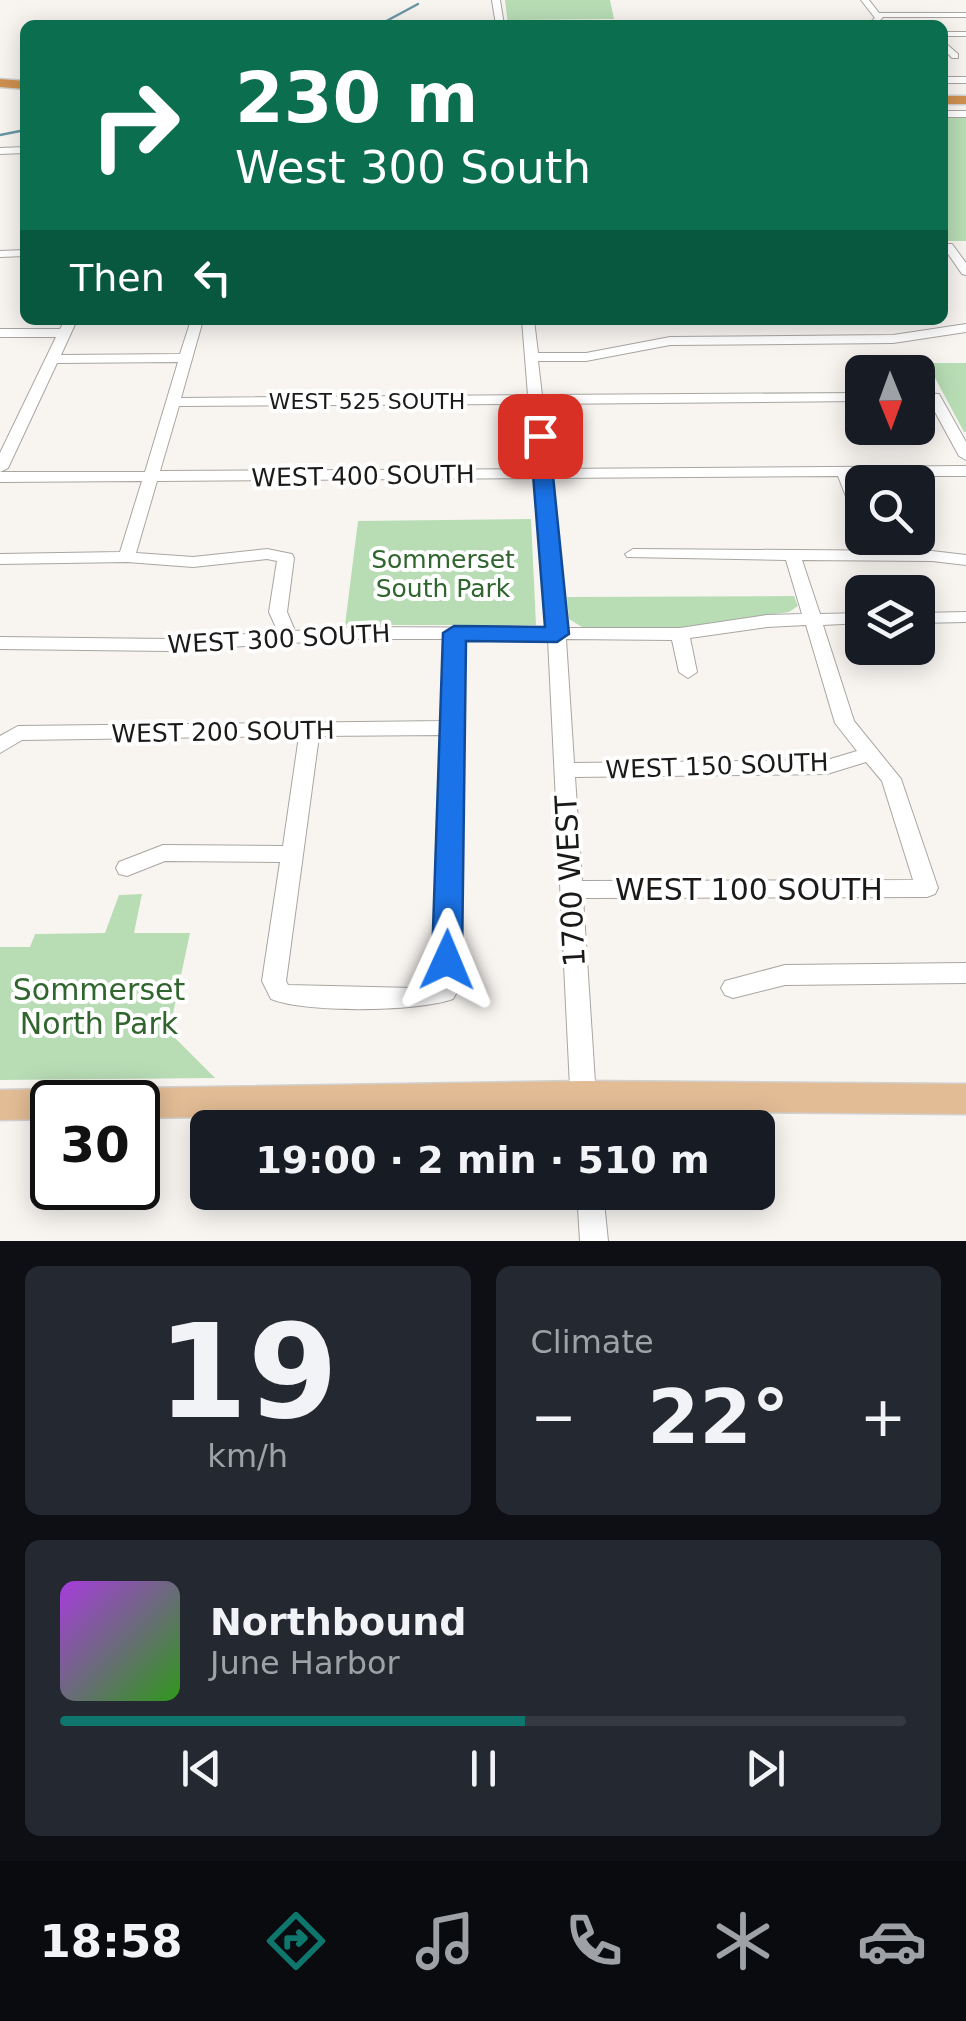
<!DOCTYPE html>
<html lang="en">
<head>
<meta charset="utf-8">
<style>
  body { margin:0; font-family:"DejaVu Sans",sans-serif; background:#242831; color:#f1f3f6; height:100vh; display:flex; flex-direction:column; font-size:38px; white-space:nowrap }
  * { box-sizing:border-box; margin:0 }
  p { font-size:32px; color:#9ea1a6 }
  .icon { flex:none; width:55px; height:55px; fill:none; stroke:currentColor; stroke-width:2; stroke-linecap:round; stroke-linejoin:round }
  .map { position:relative; height:1241px; overflow:hidden }
  .sheet { display:flex; flex-direction:column; gap:25px; padding:25px; background:#0d0f14; flex:1 }
  .sheet>* { flex:none }
  .top-card { position:absolute; left:20px; top:20px; width:928px; height:305px; border-radius:15px; box-shadow:0 5px 25px #0003; background:#0b6e4f; color:#fff; overflow:hidden }
  .needle { width:65px; rotate:179deg }
  .buttons { position:absolute; left:845px; top:355px; display:grid; gap:20px }
  .buttons a { display:grid; place-items:center; width:90px; height:90px; border-radius:15px; background:#171b24; box-shadow:0 5px 25px #0003; font-size:50px }
  .speed { position:absolute; left:30px; top:1080px; display:flex; gap:20px; font-size:50px; font-weight:700; text-align:center }
  .speed>* { display:grid; place-content:center; width:130px; height:130px; border-radius:50%; background:#171b24; box-shadow:0 5px 25px #0003; line-height:1 }
  .speed .limit { border:5px solid #111; border-radius:15px; background:#fff; color:#111 }
  .pin { position:absolute; display:grid; place-items:center; width:85px; height:85px; color:#fff; margin:-42px; border-radius:20px; box-shadow:0 5px 15px #0006 }
  .me { position:absolute; width:110px; margin:-55px; rotate:1deg; stroke-linejoin:round; filter:drop-shadow(0 0 8px #0008) }
  .turn { display:flex; align-items:center; gap:35px; height:210px; padding:0 50px; font-size:45px }
  .turn .icon { width:130px; height:130px; stroke-width:2.5 }
  .turn b { display:block; font-size:70px; line-height:85px }
  .then { display:flex; align-items:center; height:95px; padding:0 50px; background:#0003; gap:20px; font-size:38px }
  .big { font-size:75px; font-weight:600; line-height:1.1 }
  .sheet .tile { flex:1; display:flex; flex-direction:column; justify-content:center; gap:15px; min-width:0; padding:0 35px; border-radius:15px; background:#242831 }
  .sheet .dial { align-items:center; gap:0 }
  .dial b { font-size:130px; line-height:1 }
  .song { display:flex; align-items:center; gap:30px }
  .cover { width:120px; height:120px; border-radius:15px; background:linear-gradient(135deg,hsl(280 70% 55%),hsl(110 70% 35%)) }
  .played { height:10px; border-radius:5px; background:linear-gradient(90deg,#0f766e 55%,#363941 55%) }
  .keys { display:flex; justify-content:space-around; direction:ltr }
  .heat { display:flex; justify-content:space-between; align-items:center; font-size:55px; direction:ltr }
  .sheet .tiles { flex:1; display:grid; gap:25px; grid-template-columns:1fr 1fr }
  .tile:last-child { grid-column:span 2 }
  .trip { position:absolute; left:190px; top:1110px; width:585px; height:100px; border-radius:15px; background:#171b24; box-shadow:0 5px 25px #0003; font-weight:600; line-height:100px; text-align:center }
  .dock { display:flex; height:160px; justify-content:space-around; align-items:center; background:#090b0e; color:#9ea1a6 }
  .dock .icon { width:70px; height:70px }
  .dock .on { color:#0f766e }
  .dock b { font-size:45px; color:#f1f3f6 }
  .map>svg:first-child { display:block }
  .green { fill:#b8ddb5 }
  .lines { fill:none; stroke-linecap:round; stroke-linejoin:round }
  .stream { stroke:#6996a6; stroke-width:2.5 }
  .minor-casing { stroke:#a9a6a2; stroke-width:2 }
  .major-casing { stroke:#d1d1d1; stroke-width:3 }
  .highway-casing { stroke:#d1d1d1; stroke-width:3 }
  .minor { fill:#fff; fill-rule:evenodd }
  .major { fill:#e2bc95; fill-rule:evenodd }
  .highway { fill:#cf904f; fill-rule:evenodd }
  .route { fill:#1a73e8; stroke:#114b97; stroke-width:2.5 }
  .labels { text-anchor:middle; dominant-baseline:central; stroke-width:8; stroke-linejoin:round; paint-order:stroke }
  .far-street-label { font-size:22px; fill:#1b1a18; stroke:#fff }
  .street-label { font-size:25px; fill:#1b1a18; stroke:#fff }
  .park-label { font-size:25px; fill:#30652e; stroke:#fff }
  .near-street-label { font-size:30px; fill:#1b1a18; stroke:#fff }
  .near-park-label { font-size:30px; fill:#30652e; stroke:#fff }
</style>
</head>
<body>
<div class="map">
<svg width="966" height="1241" viewBox="0 0 966 1241">
  <rect width="100%" height="100%" fill="#f8f5f1"/>
  <g class="green">
    <polygon points="505,0 610,0 614,19 518,20 522,25 508,25"/>
    <rect x="943" y="116" width="23" height="125"/>
    <polygon points="966,363 966,432 964,432 927,363"/>
    <polygon points="531,519 536,625 345,625 358,521"/>
    <polygon points="794,596 798,606 789,612 684,627 582,627 569,619 567,597"/>
    <polygon points="142,894 134,933 190,933 169,1032 215,1078 0,1080 0,947 30,947 35,934 105,933 119,895"/>
  </g>
  <g class="lines">
    <g class="stream">
      <polyline points="379,25 418,4"/>
      <polyline points="0,135 25,130"/>
    </g>
    <g class="minor-casing">
      <g id="minor">
        <polygon points="492,0 500,0 504,25 496,25"/>
        <polygon points="861,0 869,0 879,13 966,13 966,17 883,17 876,25 867,25 875,18"/>
        <rect x="942" y="32" width="24" height="4"/>
        <polygon points="942,40 958,54 958,58 952,58 942,47"/>
        <rect x="942" y="77" width="24" height="6"/>
        <rect x="942" y="111" width="24" height="6"/>
        <polygon points="25,147 25,153 0,154 0,148"/>
        <polygon points="944,244 952,244 966,263 966,275 962,274 944,248"/>
        <polygon points="25,250 25,256 0,257 0,251"/>
        <path d="M65 320H77L61 355 180 354 191 320H203L181 398 528 395 522 320H534L538 353H586L670 337 893 335 966 324V332L893 343 670 345 586 361H538L542 395 862 393V401L543 404 549 469 966 466V476H853L862 499V522L854 517 838 476 550 478 565 628H680L767 615 802 614 786 560 627 557 625 554 633 549 932 551 966 555V565L932 561 802 560 820 614 862 613V623L823 625 854 721 901 779 938 888 935 894 927 897 583 898 598 1128H572L548 639H464L457 992 453 999C417 1012 305 1013 271 999L262 981 280 862 165 861 127 876 119 874 116 868 119 862 163 845 283 846 299 736 22 740 0 753V736L18 726 443 721 446 639H353L170 651 0 649V637L170 639 278 632 269 612 277 561 267 559 193 567 127 562 0 564V554L120 552 142 481 0 482V453L56 337H0V329H60ZM178 362 145 472H0L8 468 57 363ZM529 404 534 469 160 471 179 406ZM535 478 548 628 353 627 295 631 287 612 294 558 292 554 267 549 193 557 136 553 157 481ZM806 625 835 723 857 751 827 760 574 763 566 639 672 640 679 672 688 678 697 672 690 638 767 627ZM443 735 434 984 414 988 288 985 286 981 319 736ZM866 762 882 781 913 880 582 881 575 777 827 774Z"/>
        <polygon points="918,393 939,394 966,442 966,460 959,456 929,401 918,401"/>
        <polygon points="966,612 966,622 918,623 918,613"/>
        <polygon points="966,963 966,983 785,985 733,998 725,995 721,988 725,981 785,965"/>
        <polygon points="577,1192 603,1192 608,1241 580,1241"/>
      </g>
    </g>
    <g class="major-casing">
      <g id="major">
        <polygon points="583,1081 966,1084 966,1114 723,1112 683,1128 622,1128 626,1117 643,1111 138,1118 138,1102 122,1102 127,1093 138,1088"/>
        <polygon points="52,1089 63,1094 68,1102 52,1102 52,1119 0,1120 0,1090"/>
      </g>
    </g>
    <g class="highway-casing">
      <g id="highway">
        <polygon points="0,79 25,81 25,89 0,87"/>
        <rect x="942" y="96" width="24" height="8"/>
      </g>
    </g>
    <use href="#minor" class="minor"/>
    <use href="#major" class="major"/>
    <use href="#highway" class="highway"/>
  </g>
  <polygon class="route" points="540,431 549,436 569,634 557,642 466,641 462,960 458,969 447,973 436,969 432,960 443,633 454,626 545,627 530,436"/>
  <g class="labels">
    <g class="far-street-label">
      <text x="367" y="401">WEST 525 SOUTH</text>
    </g>
    <g class="street-label">
      <text transform="translate(363 476) rotate(-1)">WEST 400 SOUTH</text>
      <text transform="translate(279 639) rotate(-3)">WEST 300 SOUTH</text>
      <text transform="translate(223 732) rotate(-1)">WEST 200 SOUTH</text>
      <text transform="translate(717 766) rotate(-2)">WEST 150 SOUTH</text>
    </g>
    <g class="park-label">
      <text x="443" y="559">Sommerset<tspan x="443" dy="29">South Park</tspan></text>
    </g>
    <g class="near-street-label">
      <text transform="translate(570 881) rotate(-93)">1700 WEST</text>
      <text x="749" y="889">WEST 100 SOUTH</text>
    </g>
    <g class="near-park-label">
      <text x="99" y="989">Sommerset<tspan x="99" dy="34">North Park</tspan></text>
    </g>
  </g>
</svg>
<div class="buttons">
<a><svg class="needle" viewBox="-14 -14 28 28"><path d="M0-13l5 13h-10z" fill="#e53935"/><path d="M0 13l5-13h-10z" fill="#9ea1a6"/></svg></a>
<a><svg class="icon" aria-label="search" viewBox="0 0 24 24"><circle cx="10" cy="10" r="6"/><path d="M15 15l6 6"/></svg></a>
<a><svg class="icon" aria-label="layers" viewBox="0 0 24 24"><path d="M12 4l9 5-9 5-9-5zM3 14l9 5 9-5"/></svg></a>
</div>
<div class="speed"><div class="limit">30</div></div>
<div class="pin" style="left:540px;top:436px;background:#d93025"><svg class="icon" aria-label="arrive" viewBox="0 0 24 24"><path d="M6 21V4h12l-3 4 3 4H6"/></svg></div>
<svg class="me" style="left:447px;top:960px" viewBox="-20 -20 40 40"><path d="M0-17L14 15 0 8-14 15z" fill="#1a73e8" stroke="#fff" stroke-width="4"/></svg>
<div class="trip">19:00 · 2 min · 510 m</div>
<div class="top-card">
<div class="turn"><svg class="icon" aria-label="right" viewBox="0 0 24 24"><path d="M7 20v-9h11M14 6l5 5-5 5"/></svg><div><b>230 m</b>West 300 South</div></div>
<div class="then">Then<svg class="icon" aria-label="left" viewBox="0 0 24 24"><path d="M17 20v-9H6M10 6l-5 5 5 5"/></svg></div>
</div>
</div>
<section class="sheet">
<div class="tiles">
<div class="tile dial"><b>19</b><p>km/h</p></div>
<div class="tile"><p>Climate</p>
<div class="heat"><a>−</a><b class="big">22°</b><a>+</a></div>
</div>
<div class="tile">
<div class="song"><i class="cover"></i><div><b>Northbound</b><p>June Harbor</p></div></div>
<div class="played"></div>
<div class="keys"><svg class="icon" aria-label="previous" viewBox="0 0 24 24"><path d="M18 5L8 12l10 7zM5 5v14"/></svg><svg class="icon" aria-label="pause" viewBox="0 0 24 24"><path d="M8 5v14M16 5v14"/></svg><svg class="icon" aria-label="next" viewBox="0 0 24 24"><path d="M6 5l10 7-10 7zM19 5v14"/></svg></div>
</div>
</div>
</section>
<nav class="dock">
<b>18:58</b>
<svg class="icon on" aria-label="directions" viewBox="0 0 24 24"><path d="M12 3l9 9-9 9-9-9zM9 14v-3h6M13 9l2 2-2 2"/></svg>
<svg class="icon" aria-label="music" viewBox="0 0 24 24"><path d="M9 18V5l10-2v13"/><circle cx="6" cy="18" r="3"/><circle cx="16" cy="16" r="3"/></svg>
<svg class="icon" aria-label="phone" viewBox="0 0 24 24"><path d="M5 4h4l2 5-3 2q2 4 5 5l2-3 5 2v4C11 20 4 13 5 4z"/></svg>
<svg class="icon" aria-label="climate" viewBox="0 0 24 24"><path d="M12 3v18M4 7l16 10M4 17L20 7"/></svg>
<svg class="icon" aria-label="car" viewBox="0 0 24 24"><path d="M5 17H2v-5l4-1 3-4h7l3 4 3 1v5h-3M9 17h6M6 11h13"/><circle cx="7" cy="17" r="2"/><circle cx="17" cy="17" r="2"/></svg>
</nav>
</body>
</html>
